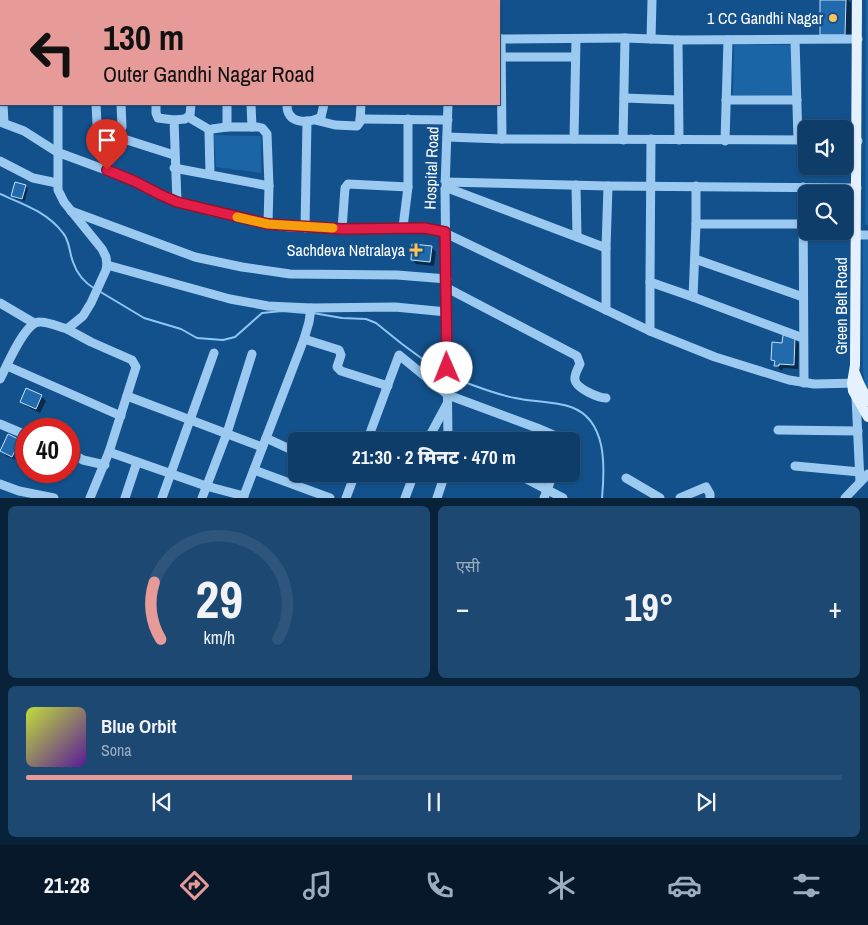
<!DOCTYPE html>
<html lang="hi">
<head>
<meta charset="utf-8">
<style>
  body { margin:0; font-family:"Archivo Narrow","Noto Sans Devanagari",sans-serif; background:#1c4871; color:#f1f3f6; height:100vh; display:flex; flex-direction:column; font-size:19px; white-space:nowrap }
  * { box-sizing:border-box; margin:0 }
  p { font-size:16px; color:#9baec0 }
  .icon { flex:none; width:28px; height:28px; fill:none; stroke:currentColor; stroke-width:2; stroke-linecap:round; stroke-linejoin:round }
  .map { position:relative; height:498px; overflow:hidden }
  .panel { display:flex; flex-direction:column; gap:8px; padding:8px; background:#08223a; flex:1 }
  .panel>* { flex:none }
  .top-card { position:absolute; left:0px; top:0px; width:500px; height:105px; box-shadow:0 1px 4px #0004,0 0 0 1px #2e567d; background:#e69b98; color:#111; overflow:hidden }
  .controls { position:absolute; left:798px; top:120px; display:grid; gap:10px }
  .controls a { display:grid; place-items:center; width:55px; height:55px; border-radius:8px; background:#0e3d69; box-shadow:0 1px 4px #0004,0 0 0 1px #2e567d; font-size:25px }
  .speed { position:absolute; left:15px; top:418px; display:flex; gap:10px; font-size:25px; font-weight:700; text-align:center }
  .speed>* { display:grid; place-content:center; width:65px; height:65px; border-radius:50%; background:#0e3d69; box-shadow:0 1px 4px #0004,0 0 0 1px #2e567d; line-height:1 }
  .speed .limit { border:8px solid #d22; background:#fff; color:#111 }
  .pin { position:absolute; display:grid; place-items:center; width:42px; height:42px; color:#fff; margin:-51px -21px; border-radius:50% 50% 50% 0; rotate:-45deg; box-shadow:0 0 5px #0007 }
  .pin .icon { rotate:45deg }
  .me { position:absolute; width:55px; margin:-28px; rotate:359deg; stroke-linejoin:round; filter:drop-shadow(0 0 4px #0008) }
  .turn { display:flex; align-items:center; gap:18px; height:105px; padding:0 20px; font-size:22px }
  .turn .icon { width:65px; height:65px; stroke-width:2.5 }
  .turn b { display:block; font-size:35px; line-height:42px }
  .big { font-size:38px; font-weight:800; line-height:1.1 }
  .panel .card { flex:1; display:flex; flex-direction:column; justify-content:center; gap:8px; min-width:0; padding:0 18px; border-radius:8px; background:#1c4871 }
  .panel .dial { align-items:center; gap:0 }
  .dial svg { height:130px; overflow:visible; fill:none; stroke:#2e567d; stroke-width:7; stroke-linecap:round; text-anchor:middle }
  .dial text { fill:#f1f3f6; stroke:none }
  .song { display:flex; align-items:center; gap:15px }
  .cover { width:60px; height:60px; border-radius:8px; background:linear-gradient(135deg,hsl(70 70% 55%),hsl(270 70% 35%)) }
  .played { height:5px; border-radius:2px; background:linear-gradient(90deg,#e69b98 40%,#2e567d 40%) }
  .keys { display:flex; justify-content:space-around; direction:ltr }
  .heat { display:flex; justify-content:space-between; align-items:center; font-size:28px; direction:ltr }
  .panel .tiles { flex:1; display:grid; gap:8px; grid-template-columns:1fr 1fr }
  .card:last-child { grid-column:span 2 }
  .trip { position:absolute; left:288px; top:432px; width:292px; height:50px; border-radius:8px; background:#0e3d69; box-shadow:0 1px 4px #0004,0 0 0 1px #2e567d; font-weight:800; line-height:50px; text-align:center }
  .tabs { display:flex; height:80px; justify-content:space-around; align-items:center; background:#06182a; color:#9baec0 }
  .tabs .icon { width:35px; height:35px }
  .tabs .selected { color:#e69b98 }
  .tabs b { font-size:22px; color:#f1f3f6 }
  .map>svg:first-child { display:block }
  .green { fill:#1b65a6 }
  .shadow { fill:#0007 }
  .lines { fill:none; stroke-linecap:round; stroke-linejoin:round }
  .stream { stroke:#8dc5f4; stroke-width:2 }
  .building { fill:#216aab; stroke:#c2e1fc }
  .minor { stroke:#9bc9f0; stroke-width:9 }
  .major { stroke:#e5f1ff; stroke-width:10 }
  .route-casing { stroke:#92132f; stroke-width:12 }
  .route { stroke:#e11d48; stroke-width:9 }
  .slow { stroke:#f59e0b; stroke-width:9 }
  .poi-dot { fill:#ffc25b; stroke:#13518c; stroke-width:2 }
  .labels { text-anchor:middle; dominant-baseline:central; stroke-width:5; stroke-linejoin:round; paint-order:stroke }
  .poi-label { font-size:16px; fill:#fff; stroke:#13518c; text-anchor:end }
  .street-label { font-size:16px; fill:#fff; stroke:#13518c }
</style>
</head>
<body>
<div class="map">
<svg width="868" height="498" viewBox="0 0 868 498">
  <rect width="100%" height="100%" fill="#13518c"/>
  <g class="green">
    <polygon points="866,0 868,0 868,225 865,225"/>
    <polygon points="734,44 794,45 793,97 733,95"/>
    <polygon points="214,135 261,136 261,173 216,167"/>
    <polygon points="863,237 868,237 868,389 864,379 863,367"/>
  </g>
  <g class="shadow">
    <polygon points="822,0 848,0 851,3 851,41 828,41"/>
    <polygon points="25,186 28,188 25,201 16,199 13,196"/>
    <polygon points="431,247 436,252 434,266 416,264 412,259"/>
    <polygon points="795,339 799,344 798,369 783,368 783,370 780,370 772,360 783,344"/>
    <polygon points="27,390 41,396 46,401 40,413 26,406 22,402"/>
    <polygon points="19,441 24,445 17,460 6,456 2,451"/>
  </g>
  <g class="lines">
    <g class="stream">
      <path d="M0 194C23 204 47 212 63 233 70 241 69 252 73 262 77 274 85 283 95 289"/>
      <polyline points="99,291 144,318 181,329 197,338 223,340 235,337 262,313 282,311 306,313"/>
      <polyline points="313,313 342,318 366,319 376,323 402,344 439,371 445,374"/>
      <path d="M449 376C469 384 494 394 515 398 533 402 553 401 571 407 607 420 605 466 602 498"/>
    </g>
  </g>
  <g class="building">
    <polygon points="820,0 846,0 845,35 820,35"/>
    <polygon points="15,182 26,185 22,199 11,196"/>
    <polygon points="412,244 432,246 430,262 411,260"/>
    <polygon points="783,335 795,338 794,365 779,364 779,366 774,366 775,361 771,360 772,342 782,343"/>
    <polygon points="26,388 42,395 36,409 20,402"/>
    <polygon points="8,434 20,440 12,457 0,451"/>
  </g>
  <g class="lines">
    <g class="minor">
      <polyline points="57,0 58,1"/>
      <polyline points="96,0 96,1"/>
      <polyline points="408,0 408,1"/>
      <polyline points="446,0 446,1"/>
      <polyline points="173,1 173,0"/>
      <polyline points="218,1 219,0"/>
      <polyline points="261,1 261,0"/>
      <polyline points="308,1 308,0"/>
      <polyline points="499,39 625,38"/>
      <polyline points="501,39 502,139"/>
      <polyline points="651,39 652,0"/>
      <polyline points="678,40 679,140"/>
      <polyline points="795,40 798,140"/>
      <polyline points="0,47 1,70"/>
      <polyline points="502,57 575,57"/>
      <polyline points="624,98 678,100"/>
      <polyline points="726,100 797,100"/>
      <polyline points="3,104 4,123"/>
      <polyline points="96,104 97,124 105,133 174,155"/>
      <polyline points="121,104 122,127"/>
      <polyline points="156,104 156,113 158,118 174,120 177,202"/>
      <polyline points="227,104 227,127 258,127 262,128 267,134 269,186 268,224"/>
      <polyline points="251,104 252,127"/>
      <path d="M287 104C286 124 307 124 321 117L324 104"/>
      <polyline points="448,104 445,187 448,441"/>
      <polyline points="188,117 210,130"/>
      <polyline points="360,119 448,120"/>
      <polyline points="174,120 185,119 190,115 191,104"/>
      <polyline points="315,120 335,125 357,126 360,122 361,104"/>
      <polyline points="0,122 24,131 57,152 122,176 177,202 210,211 268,224 289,227 342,229 423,228 445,233 650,331 715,357 789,380 814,384 859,383"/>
      <polyline points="447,137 502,139 806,140"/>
      <polyline points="574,139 576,39"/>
      <polyline points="623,140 625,38 678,40 858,39"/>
      <polyline points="725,141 728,40"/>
      <polyline points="844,141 858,141"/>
      <polyline points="0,161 33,178 57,183"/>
      <polyline points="174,168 269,186"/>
      <polyline points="210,174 209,132 212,129 227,127"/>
      <polyline points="445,182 608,186 857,188"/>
      <polyline points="576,185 577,237"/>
      <polyline points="696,186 696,224"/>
      <polyline points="445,187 606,248 608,186"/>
      <polyline points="803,187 804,383"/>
      <polyline points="71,211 195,257 242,267 290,274 397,275 447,279"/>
      <polyline points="403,227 408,187 408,119"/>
      <polyline points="305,228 307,121"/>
      <polyline points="342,229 345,188 348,184 408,187"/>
      <polyline points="856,235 868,235"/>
      <polyline points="606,248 606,310"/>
      <polyline points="695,259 803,297"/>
      <polyline points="107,265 230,299 268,306 311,308 395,307 447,312"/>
      <polyline points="650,282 651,139"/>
      <path d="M447 288 577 356 580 364C578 368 574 375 575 380 576 388 598 398 606 398"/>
      <polyline points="693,297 803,338"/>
      <polyline points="0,303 34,323"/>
      <polyline points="67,329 91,342 132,360 136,367 109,452 90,498"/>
      <polyline points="650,331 650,282 693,297 696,224 803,224"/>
      <polyline points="304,339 339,350 341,355 337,367 341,371 388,386"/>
      <polyline points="7,366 121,416"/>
      <path d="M0 379C7 366 25 321 40 322 49 322 59 327 67 329L83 316 91 303 106 270 107 265 106 257 102 249 64 202 58 190V104"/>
      <polyline points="127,396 262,447"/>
      <polyline points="856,397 860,482"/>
      <polyline points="0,424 26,435"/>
      <polyline points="778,430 858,431"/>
      <polyline points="266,438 296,452"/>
      <polyline points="367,441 399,355 448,395 537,428 558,437 562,441"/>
      <polyline points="427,441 447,404"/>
      <polyline points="69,452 83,460 105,465"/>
      <polyline points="109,452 206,486 244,496"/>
      <polyline points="795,466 860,472"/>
      <polyline points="254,470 330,498"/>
      <polyline points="342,474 353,479"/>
      <polyline points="517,474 563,498"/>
      <polyline points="626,478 660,498"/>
      <polyline points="0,484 19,491 54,498"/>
      <polyline points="125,498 137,462"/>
      <polyline points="162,498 214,353"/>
      <polyline points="202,498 227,433 252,354"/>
      <polyline points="243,498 304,339 309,322 311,308"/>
      <polyline points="346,498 355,474"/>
      <polyline points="405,498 414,474"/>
      <polyline points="437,498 445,474"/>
      <polyline points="544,498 553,474"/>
      <polyline points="680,498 706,487 710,494 710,498"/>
      <polyline points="845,498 868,474"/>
    </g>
    <g class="major">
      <polyline points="857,0 855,365 852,383 853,391 868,417"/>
      <polyline points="855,373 859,383 868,401"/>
    </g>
  </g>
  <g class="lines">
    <g class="route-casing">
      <polyline id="route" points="107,170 134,181 161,195 177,202 268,224 342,229 424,228 445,232 447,368"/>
    </g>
    <use href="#route" class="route"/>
    <polyline class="slow" points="237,217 268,224 333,228"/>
  </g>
  <g class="poi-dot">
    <circle cx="833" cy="18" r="5"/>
    <path d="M413.5 242.5h5v5h5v5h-5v5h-5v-5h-5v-5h5z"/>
  </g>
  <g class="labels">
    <g class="poi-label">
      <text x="823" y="18">1 CC Gandhi Nagar</text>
      <text x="405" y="250">Sachdeva Netralaya</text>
    </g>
    <g class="street-label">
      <text transform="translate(431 168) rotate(-88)">Hospital Road</text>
      <text transform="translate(841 306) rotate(-90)">Green Belt Road</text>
    </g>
  </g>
</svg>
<div class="controls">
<a><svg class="icon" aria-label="sound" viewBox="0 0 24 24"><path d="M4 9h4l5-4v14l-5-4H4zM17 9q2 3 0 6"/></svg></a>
<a><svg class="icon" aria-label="search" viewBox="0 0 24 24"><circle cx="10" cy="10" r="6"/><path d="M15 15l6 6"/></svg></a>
</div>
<div class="speed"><div class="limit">40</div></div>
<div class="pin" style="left:107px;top:170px;background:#d93025"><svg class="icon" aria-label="arrive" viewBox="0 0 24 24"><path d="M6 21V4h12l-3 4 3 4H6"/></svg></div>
<svg class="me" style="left:447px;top:368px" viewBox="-20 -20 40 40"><circle r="19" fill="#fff"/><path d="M0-13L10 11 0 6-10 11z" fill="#e11d48"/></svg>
<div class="trip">21:30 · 2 मिनट · 470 m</div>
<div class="top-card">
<div class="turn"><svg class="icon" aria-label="left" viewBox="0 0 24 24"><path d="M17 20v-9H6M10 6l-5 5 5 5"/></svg><div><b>130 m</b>Outer Gandhi Nagar Road</div></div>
</div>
</div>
<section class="panel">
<div class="tiles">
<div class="card dial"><svg viewBox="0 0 100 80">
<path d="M14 69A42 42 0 1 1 86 69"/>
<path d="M14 69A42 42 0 0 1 10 34" stroke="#e69b98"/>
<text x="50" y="56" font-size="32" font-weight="700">29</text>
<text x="50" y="72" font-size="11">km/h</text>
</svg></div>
<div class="card"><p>एसी</p>
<div class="heat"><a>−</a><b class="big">19°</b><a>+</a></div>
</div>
<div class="card">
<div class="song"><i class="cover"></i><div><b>Blue Orbit</b><p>Sona</p></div></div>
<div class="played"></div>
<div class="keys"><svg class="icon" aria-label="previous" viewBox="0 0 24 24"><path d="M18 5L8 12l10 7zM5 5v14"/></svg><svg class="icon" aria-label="pause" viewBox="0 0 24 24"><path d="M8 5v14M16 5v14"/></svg><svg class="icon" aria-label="next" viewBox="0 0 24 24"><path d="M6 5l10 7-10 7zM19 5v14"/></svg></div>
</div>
</div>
</section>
<nav class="tabs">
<b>21:28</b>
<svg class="icon selected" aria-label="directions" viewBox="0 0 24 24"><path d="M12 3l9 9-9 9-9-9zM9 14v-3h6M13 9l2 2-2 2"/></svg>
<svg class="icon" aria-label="music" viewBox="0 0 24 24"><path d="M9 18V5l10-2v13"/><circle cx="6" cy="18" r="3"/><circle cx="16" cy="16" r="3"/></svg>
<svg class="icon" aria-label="phone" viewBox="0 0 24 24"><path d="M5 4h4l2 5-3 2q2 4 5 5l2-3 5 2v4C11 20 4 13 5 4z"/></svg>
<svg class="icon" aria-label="climate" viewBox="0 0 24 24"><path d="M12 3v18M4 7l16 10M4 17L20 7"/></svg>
<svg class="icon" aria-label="car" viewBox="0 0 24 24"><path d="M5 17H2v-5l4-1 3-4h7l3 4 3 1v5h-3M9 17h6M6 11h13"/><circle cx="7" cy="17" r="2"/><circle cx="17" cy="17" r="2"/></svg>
<svg class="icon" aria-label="filters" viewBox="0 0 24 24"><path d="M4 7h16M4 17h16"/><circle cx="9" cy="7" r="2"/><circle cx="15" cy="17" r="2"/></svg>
</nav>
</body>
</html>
